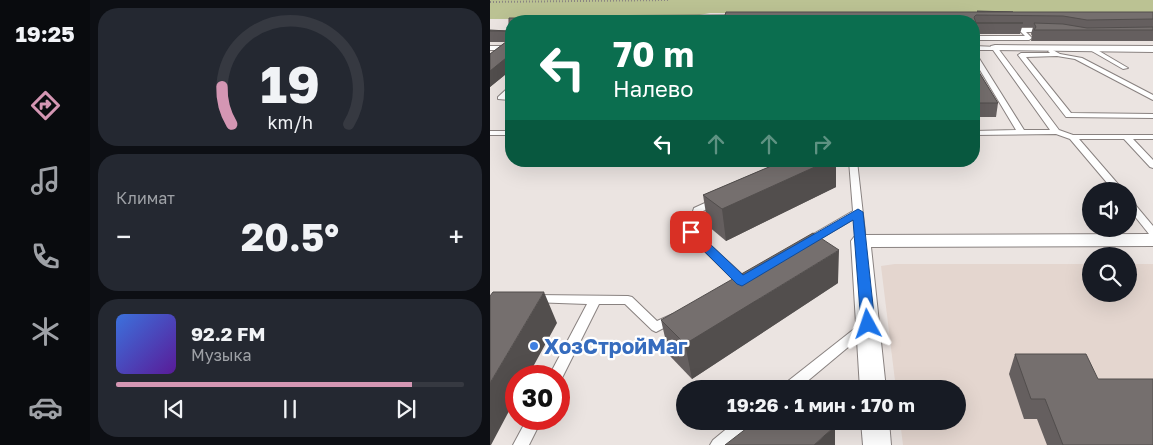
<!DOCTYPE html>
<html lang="ru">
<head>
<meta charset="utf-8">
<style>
  body { margin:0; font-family:"Golos Text",sans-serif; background:#242831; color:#f1f3f6; height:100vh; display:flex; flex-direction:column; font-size:19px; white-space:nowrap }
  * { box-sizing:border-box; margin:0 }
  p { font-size:16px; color:#9ea1a6 }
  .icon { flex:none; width:28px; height:28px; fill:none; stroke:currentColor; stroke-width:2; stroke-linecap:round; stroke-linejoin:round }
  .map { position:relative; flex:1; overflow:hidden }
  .details { display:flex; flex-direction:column; gap:8px; padding:8px; background:#0d0f14; width:400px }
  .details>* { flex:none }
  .guide { position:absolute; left:15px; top:15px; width:475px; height:152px; border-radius:20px; box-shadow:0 5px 20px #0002; background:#0b6e4f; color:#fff; overflow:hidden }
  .controls { position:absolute; left:592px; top:182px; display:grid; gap:10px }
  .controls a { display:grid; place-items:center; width:55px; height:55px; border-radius:50%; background:#171b24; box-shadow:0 5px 20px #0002; font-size:25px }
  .speed { position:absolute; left:15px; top:365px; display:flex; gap:10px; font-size:25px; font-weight:700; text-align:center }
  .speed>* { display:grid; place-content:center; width:65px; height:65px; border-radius:50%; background:#171b24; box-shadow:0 5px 20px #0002; line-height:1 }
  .speed .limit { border:8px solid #d22; background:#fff; color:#111 }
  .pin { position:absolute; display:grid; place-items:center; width:42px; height:42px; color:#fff; margin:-21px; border-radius:10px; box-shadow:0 2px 8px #0006 }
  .me { position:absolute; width:55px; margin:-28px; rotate:355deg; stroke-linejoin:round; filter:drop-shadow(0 0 4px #0008) }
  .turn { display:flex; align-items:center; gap:18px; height:105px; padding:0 25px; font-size:22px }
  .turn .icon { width:65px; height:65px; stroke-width:2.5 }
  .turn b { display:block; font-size:35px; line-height:42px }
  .lanes { display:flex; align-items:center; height:48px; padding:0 25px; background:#0003; justify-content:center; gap:25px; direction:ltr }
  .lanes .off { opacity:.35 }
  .big { font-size:38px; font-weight:700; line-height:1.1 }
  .details .widget { flex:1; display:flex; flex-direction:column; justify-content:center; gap:8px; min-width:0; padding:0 18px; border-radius:20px; background:#242831 }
  .details .dial { align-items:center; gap:0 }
  .dial svg { height:130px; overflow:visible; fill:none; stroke:#363941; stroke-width:7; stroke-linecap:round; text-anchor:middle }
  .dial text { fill:#f1f3f6; stroke:none }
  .song { display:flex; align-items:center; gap:15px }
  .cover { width:60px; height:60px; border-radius:8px; background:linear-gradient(135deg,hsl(220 70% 55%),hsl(270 70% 35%)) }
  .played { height:5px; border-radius:2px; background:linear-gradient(90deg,#d496b3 85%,#363941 85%) }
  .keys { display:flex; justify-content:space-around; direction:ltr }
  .heat { display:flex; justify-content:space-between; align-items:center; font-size:28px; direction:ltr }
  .trip { position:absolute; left:186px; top:380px; width:290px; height:50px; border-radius:25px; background:#171b24; box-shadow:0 5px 20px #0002; font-weight:700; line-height:50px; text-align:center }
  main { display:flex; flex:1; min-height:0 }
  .tabs { display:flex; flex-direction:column; width:90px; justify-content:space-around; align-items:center; background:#090b0e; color:#9ea1a6 }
  .tabs .icon { width:35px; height:35px }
  .tabs .selected { color:#d496b3 }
  .tabs b { font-size:22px; color:#f1f3f6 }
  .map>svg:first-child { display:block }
  .built { fill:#e4d6cf }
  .green { fill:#bbc293 }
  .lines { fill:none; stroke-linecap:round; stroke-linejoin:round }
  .service-casing { stroke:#898280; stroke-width:2 }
  .minor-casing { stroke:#898280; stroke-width:2 }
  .path { stroke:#8a8583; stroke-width:2; stroke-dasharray:1 2; stroke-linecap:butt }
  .service { fill:#fff; fill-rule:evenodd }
  .minor { fill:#fff; fill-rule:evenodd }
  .wall { fill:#655f5f }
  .shaded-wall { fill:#524e4d }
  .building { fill:#756f6e; stroke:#524e4d }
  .route { fill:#1a73e8; stroke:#114b97 }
  .shop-dot { fill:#3f7fe0; stroke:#fff; stroke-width:2 }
  .labels { text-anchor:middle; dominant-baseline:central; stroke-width:4.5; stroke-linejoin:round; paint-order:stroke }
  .near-shop-label { font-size:21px; font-weight:bold; fill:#366cbe; stroke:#fff; text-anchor:start }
</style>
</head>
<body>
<main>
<nav class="tabs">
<b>19:25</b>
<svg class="icon selected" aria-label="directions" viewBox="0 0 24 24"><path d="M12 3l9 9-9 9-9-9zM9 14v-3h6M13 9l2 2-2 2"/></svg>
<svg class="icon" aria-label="music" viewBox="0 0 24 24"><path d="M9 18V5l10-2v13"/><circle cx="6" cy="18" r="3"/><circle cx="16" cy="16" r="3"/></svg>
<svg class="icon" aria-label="phone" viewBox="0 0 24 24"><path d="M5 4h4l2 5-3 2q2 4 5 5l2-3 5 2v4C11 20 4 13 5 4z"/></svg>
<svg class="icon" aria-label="climate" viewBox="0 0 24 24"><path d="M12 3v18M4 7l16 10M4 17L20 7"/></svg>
<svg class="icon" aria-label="car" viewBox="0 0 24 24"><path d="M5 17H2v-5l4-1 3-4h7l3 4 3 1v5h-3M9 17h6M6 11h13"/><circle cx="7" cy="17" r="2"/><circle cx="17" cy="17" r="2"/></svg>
</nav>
<section class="details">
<div class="widget dial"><svg viewBox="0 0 100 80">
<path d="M14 69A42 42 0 1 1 86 69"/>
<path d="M14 69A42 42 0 0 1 8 46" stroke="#d496b3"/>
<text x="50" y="56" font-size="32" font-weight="700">19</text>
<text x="50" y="72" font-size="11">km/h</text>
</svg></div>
<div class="widget"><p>Климат</p>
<div class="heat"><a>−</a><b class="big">20.5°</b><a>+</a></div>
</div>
<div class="widget">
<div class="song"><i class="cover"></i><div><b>92.2 FM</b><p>Музыка</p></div></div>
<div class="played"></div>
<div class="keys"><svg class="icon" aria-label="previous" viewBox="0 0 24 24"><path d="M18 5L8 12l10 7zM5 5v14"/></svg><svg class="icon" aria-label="pause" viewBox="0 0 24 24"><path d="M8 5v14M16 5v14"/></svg><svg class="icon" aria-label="next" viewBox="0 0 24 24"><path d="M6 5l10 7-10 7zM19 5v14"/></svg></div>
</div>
</section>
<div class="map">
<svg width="663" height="445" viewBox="0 0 663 445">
  <rect width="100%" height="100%" fill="#ebe4e1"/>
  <polygon class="built" points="405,264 601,264 601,294 639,294 639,264 663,264 663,445 413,445 410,421 468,421 468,389 406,389 391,266"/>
  <polygon class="green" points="0,0 663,0 663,12 220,13 194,18 0,19"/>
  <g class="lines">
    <g class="service-casing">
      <g id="service">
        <polygon points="519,28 555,28 558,30 555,32 536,32 542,38 539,40 484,40 484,36 535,36 531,32 517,31 516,30"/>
        <rect x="0" y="46" width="21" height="4"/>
        <polygon points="484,46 507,47 569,130 583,135 663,135 663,139 643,139 663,160 663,168 660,167 634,139 589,139 634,191 624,191 580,139 566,134 484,135 484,131 526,130 484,60 484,53 487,55 534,130 560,130 503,50 484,50"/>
        <polygon points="600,48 604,48 638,68 633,69 600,50"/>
        <polygon points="561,49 570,54 592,58 663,95 663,100 661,99 585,59 567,56 536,57 581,113 663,114 663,118 576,117 528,55 531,53 560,53 558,51"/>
        <polygon points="21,85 21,91 16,96 21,96 21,100 8,99 8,97"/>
        <rect x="0" y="131" width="21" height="4"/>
        <polygon points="359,161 367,161 376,241 371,244 366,241 364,219 321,244 313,244 312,242 313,240 363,211"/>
        <polygon points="226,198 231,201 229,203 211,212 206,232 256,278 258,281 256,284 248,284 196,233 204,208"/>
        <polygon points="639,200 642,201 663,226 663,235 659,234 639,209"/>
        <polygon points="45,295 138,296 142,297 167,321 183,314 187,315 189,318 187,321 166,332 162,330 135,304 109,304 71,380 69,381 69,376 59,376 97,304 41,302 39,299 41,296"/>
        <polygon points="377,320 381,322 383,325 381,328 308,389 291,389 293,385 373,322"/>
        <polygon points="37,419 52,419 39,445 23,445"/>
        <polygon points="246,421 264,421 262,426 239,445 220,445 223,440"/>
      </g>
    </g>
    <g class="minor-casing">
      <g id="minor">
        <polygon points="505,45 663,46 663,52 501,50 500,48 501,46"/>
        <polygon points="663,234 663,246 381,247 396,389 370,389 361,241 364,237 371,235"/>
        <polygon points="371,421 399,421 401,445 373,445"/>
      </g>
    </g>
    <polyline class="path" points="0,2 179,0"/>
    <use href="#service" class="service"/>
    <use href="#minor" class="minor"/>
  </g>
  <g class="wall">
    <polygon points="487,11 523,12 663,12 663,41 541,41 542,36 541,34 543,27 532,27 530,34 484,34 484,35 484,21 21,21 21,70 0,87 0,54 16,42 0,42 0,30 17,31 19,29 19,18 36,18 38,16 235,15 236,12 487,12"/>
    <polygon points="484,64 508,103 506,117 484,117"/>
    <polygon points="293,161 346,161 346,187 236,241 218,226 213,195"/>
    <polygon points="348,283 202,379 179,355 171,320"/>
    <polygon points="525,354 608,379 663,445 557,445 547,419 534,419 519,374"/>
  </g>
  <g class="shaded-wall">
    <polygon points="21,54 21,70 0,87 0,71"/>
    <polygon points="338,161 346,161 346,187 236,241 232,209"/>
    <polygon points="349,250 348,283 202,379 195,344"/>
    <polygon points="54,292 67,323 38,376 26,376 26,398 1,445 0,445 0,383"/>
    <polygon points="345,426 345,445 324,445"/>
  </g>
  <g class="building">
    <polygon points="487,11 523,12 488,12"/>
    <polygon points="236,12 663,12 663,19 597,20 573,16 486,15 484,17 486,23 533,23 486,23 484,30 484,21 21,21 21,31 0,31 0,30 17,31 19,29 19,18 36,18 38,16 235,15"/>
    <polygon points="544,23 573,24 597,28 663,27 663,30 544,30 546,27"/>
    <polygon points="21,38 21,54 0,71 0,54"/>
    <polygon points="484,64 508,103 484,103"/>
    <polygon points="293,161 338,161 232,209 213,195"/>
    <polygon points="323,233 349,250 195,344 171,320"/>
    <polygon points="3,292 54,292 0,383 0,296"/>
    <polygon points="525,354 596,354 608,379 663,379 663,445 573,445 555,399 541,399"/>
    <polygon points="266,421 339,421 345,426 324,445 235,445"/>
  </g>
  <polygon class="route" points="368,209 373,212 385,324 383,328 378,329 373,328 371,324 363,220 252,286 247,284 195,232 201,229 205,230 253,275"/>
  <circle class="shop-dot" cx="44" cy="346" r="5"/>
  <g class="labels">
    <g class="near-shop-label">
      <text x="54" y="346">ХозСтройМаг</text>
    </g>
  </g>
</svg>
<div class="controls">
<a><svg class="icon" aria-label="sound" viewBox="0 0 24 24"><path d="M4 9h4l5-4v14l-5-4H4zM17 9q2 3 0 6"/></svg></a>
<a><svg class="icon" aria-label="search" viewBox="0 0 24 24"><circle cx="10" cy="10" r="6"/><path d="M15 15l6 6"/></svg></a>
</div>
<div class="speed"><div class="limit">30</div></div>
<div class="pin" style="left:201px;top:232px;background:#d93025"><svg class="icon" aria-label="arrive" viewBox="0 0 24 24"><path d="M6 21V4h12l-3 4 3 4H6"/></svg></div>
<svg class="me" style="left:378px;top:324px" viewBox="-20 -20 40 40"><path d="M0-17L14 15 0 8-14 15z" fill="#1a73e8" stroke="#fff" stroke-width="4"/></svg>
<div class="trip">19:26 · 1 мин · 170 m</div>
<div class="guide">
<div class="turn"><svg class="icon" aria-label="left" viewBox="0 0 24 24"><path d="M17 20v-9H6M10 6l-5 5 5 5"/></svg><div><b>70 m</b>Налево</div></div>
<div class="lanes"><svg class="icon" aria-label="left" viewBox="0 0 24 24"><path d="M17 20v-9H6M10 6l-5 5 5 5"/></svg><svg class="icon off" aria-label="ahead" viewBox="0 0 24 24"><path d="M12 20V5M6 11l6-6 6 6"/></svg><svg class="icon off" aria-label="ahead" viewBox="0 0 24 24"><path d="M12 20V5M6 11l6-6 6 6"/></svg><svg class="icon off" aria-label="right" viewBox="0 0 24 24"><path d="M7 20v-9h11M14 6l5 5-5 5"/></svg></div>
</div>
</div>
</main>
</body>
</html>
